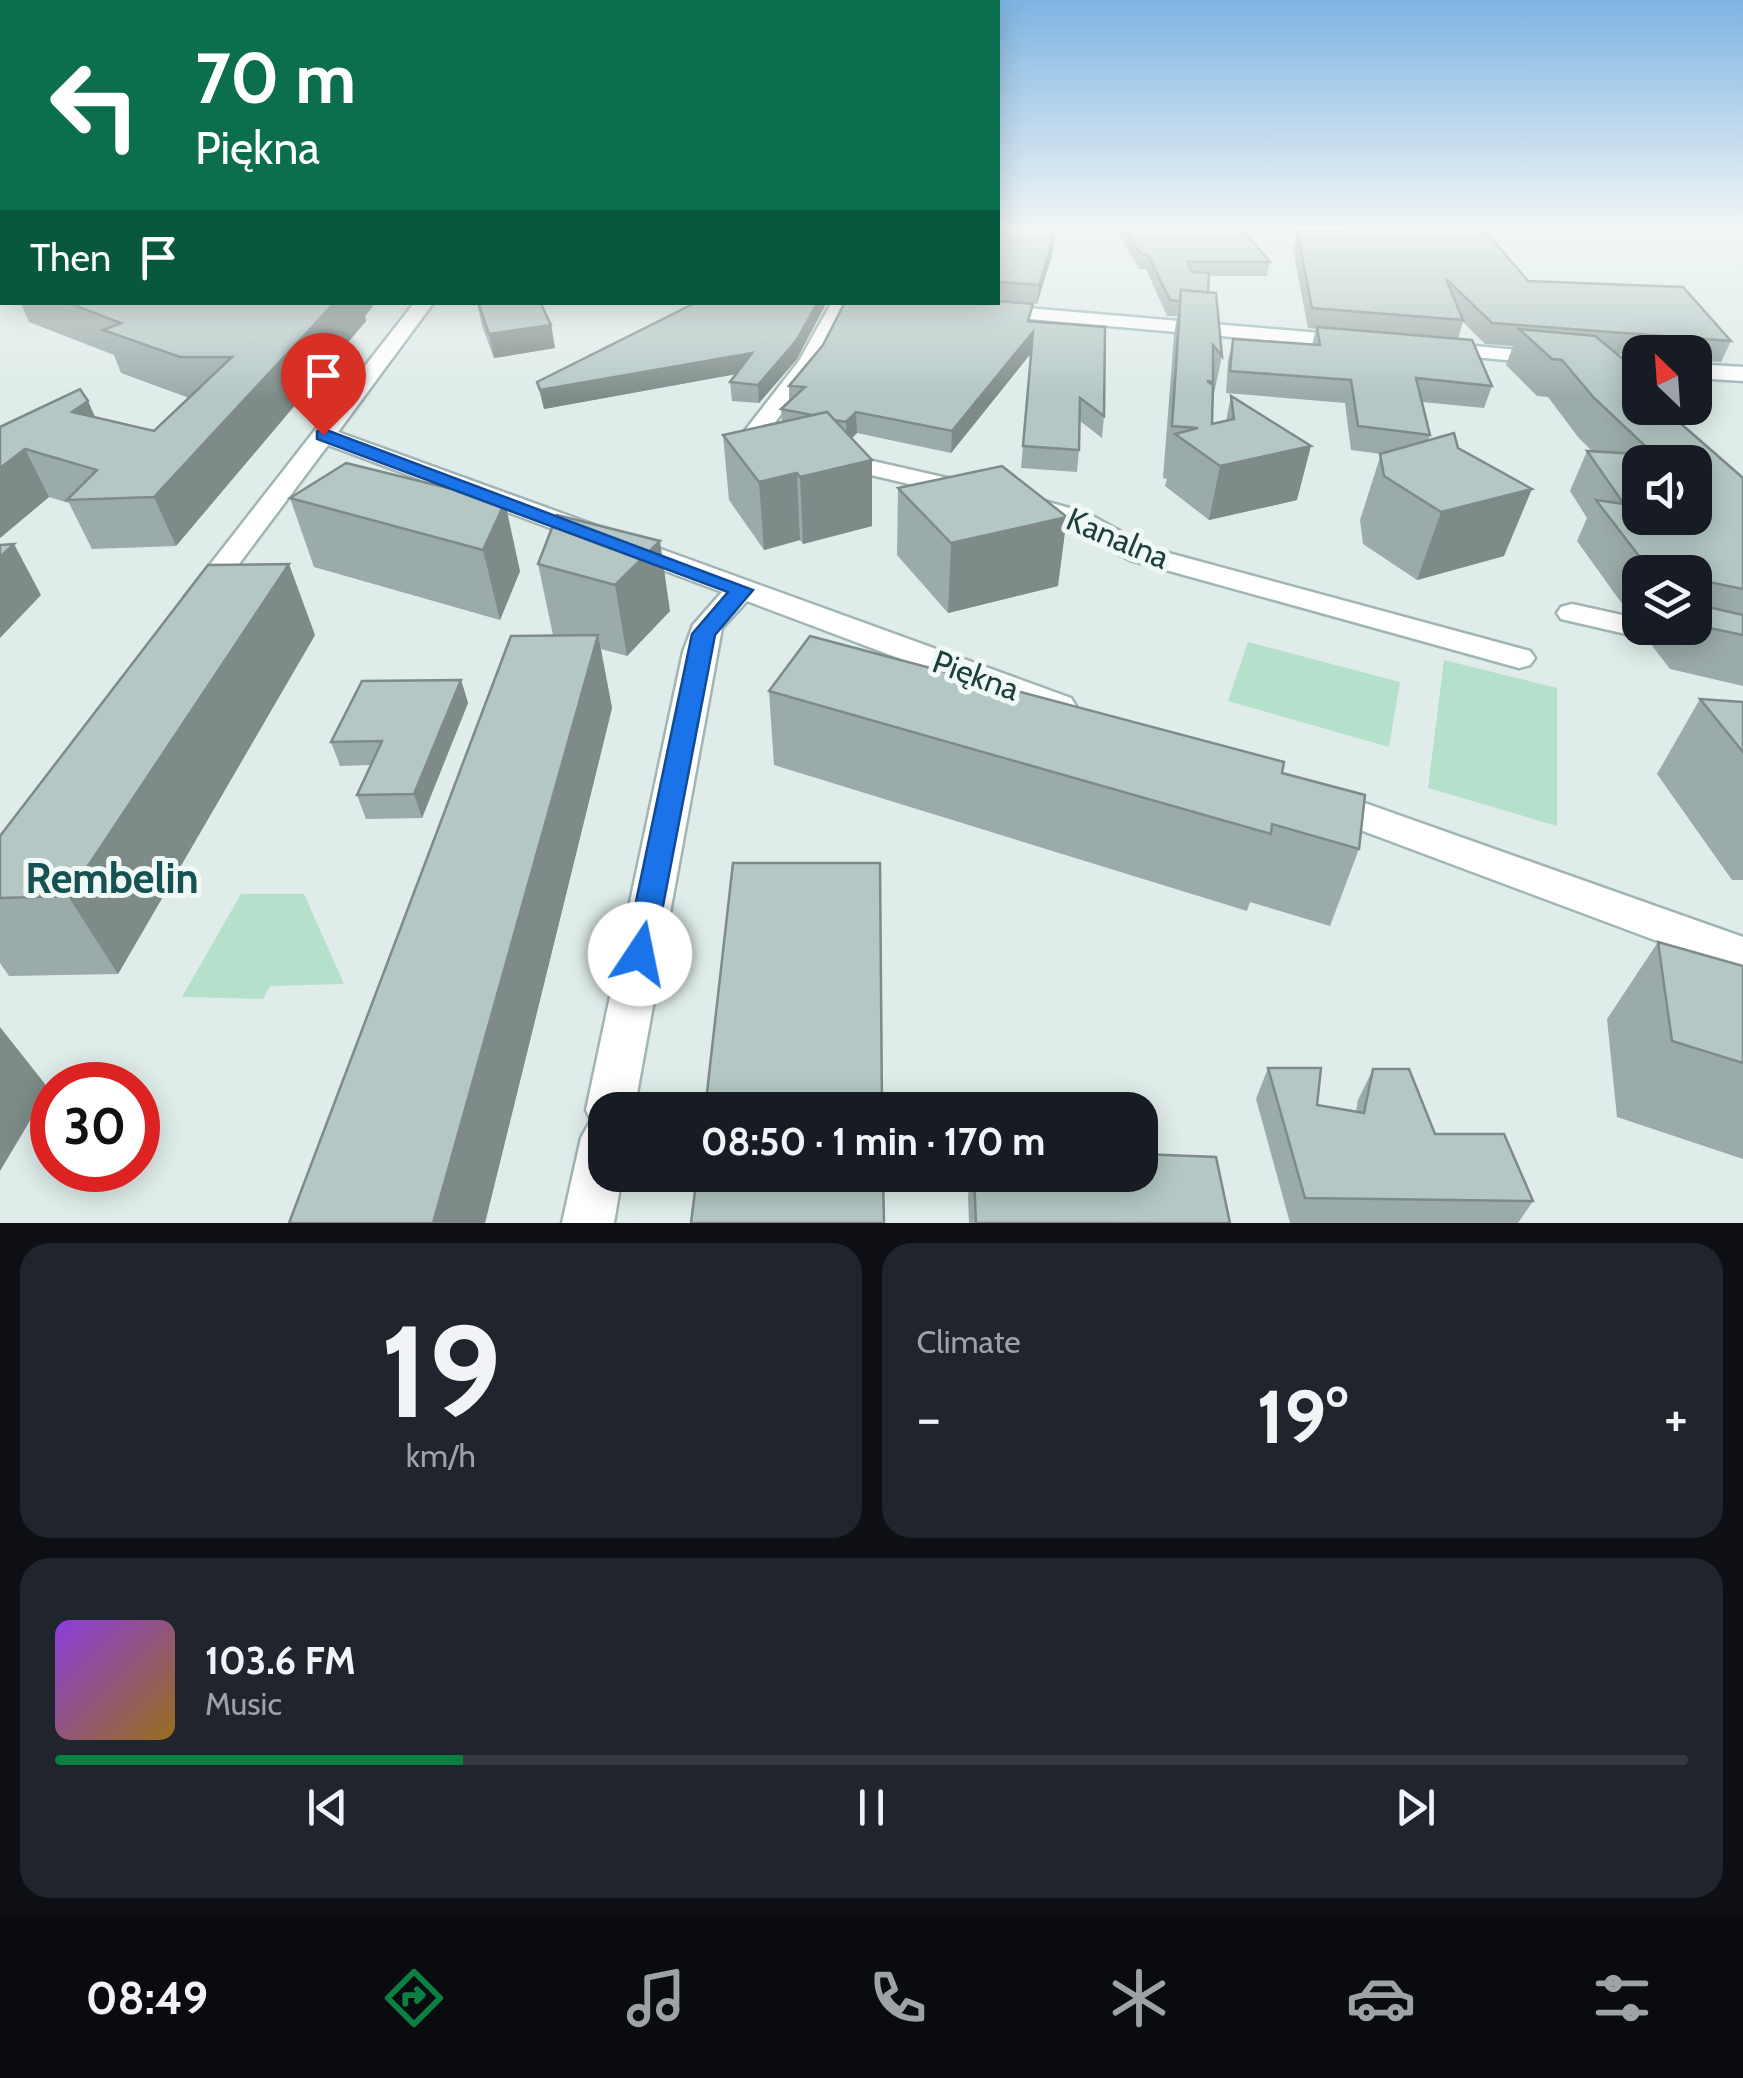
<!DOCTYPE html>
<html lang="en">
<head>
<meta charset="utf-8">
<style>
  body { margin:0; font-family:Cabin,sans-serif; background:#20242c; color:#f1f3f6; height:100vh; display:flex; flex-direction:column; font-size:38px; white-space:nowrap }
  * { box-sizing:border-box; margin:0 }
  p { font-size:32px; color:#9ea1a6 }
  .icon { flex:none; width:55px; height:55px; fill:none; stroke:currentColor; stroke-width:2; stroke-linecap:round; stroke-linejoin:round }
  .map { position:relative; height:1223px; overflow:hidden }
  .drawer { display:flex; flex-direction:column; gap:20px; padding:20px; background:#0d0f14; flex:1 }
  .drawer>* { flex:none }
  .banner { position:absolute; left:0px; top:0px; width:1000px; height:305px; box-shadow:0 5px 25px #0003; background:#0b6e4f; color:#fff; overflow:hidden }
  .needle { width:65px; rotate:335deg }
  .buttons { position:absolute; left:1622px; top:335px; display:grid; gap:20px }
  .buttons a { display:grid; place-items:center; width:90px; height:90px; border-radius:20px; background:#171b24; box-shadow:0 5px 25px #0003; font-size:50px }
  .speed { position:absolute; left:30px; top:1062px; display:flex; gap:20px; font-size:50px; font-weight:700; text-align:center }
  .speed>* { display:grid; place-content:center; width:130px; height:130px; border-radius:50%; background:#171b24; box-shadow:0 5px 25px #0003; line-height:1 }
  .speed .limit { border:15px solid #d22; background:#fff; color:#111 }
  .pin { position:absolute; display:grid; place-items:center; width:85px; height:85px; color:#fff; margin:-102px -42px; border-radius:50% 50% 50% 0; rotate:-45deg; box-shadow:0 0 10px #0007 }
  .pin .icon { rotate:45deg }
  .me { position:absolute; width:110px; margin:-55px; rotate:11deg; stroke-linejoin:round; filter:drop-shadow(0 0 8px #0008) }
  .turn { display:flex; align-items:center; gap:35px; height:210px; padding:0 30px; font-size:45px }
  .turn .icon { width:130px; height:130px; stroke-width:2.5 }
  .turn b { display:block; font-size:70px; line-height:85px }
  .then { display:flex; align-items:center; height:95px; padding:0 30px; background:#0003; gap:20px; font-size:38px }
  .big { font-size:75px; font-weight:700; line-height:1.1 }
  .drawer .tile { flex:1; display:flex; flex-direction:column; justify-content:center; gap:15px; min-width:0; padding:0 35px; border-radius:30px; background:#20242c }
  .drawer .dial { align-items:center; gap:0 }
  .dial b { font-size:130px; line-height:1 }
  .song { display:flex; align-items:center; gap:30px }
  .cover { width:120px; height:120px; border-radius:15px; background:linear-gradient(135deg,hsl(270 70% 55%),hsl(40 70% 35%)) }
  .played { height:10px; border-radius:5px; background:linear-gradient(90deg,#0b8043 25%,#363941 25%) }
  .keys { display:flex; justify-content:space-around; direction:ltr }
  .heat { display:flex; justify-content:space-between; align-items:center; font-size:55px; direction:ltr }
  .drawer .tiles { flex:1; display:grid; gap:20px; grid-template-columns:1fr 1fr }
  .tile:last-child { grid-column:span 2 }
  .trip { position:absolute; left:588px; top:1092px; width:570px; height:100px; border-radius:30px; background:#171b24; box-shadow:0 5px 25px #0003; font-weight:700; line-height:100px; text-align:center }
  .dock { display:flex; height:160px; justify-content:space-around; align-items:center; background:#090b0e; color:#9ea1a6 }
  .dock .icon { width:70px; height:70px }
  .dock .active { color:#0b8043 }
  .dock b { font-size:45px; color:#f1f3f6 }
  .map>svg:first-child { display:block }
  .green { fill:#b5e1cc }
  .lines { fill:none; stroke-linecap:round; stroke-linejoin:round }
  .street-casing { stroke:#a1b5b3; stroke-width:5 }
  .secondary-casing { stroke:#9cb9b7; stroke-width:5 }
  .street { fill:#fff; fill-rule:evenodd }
  .secondary { fill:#fff; fill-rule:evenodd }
  .wall { fill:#9baba9 }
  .shaded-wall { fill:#7e8b89 }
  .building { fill:#b4c7c4; stroke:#7e8b89; stroke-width:2.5; fill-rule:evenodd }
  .route { fill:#1a73e8; stroke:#114b97; stroke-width:2.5 }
  .labels { text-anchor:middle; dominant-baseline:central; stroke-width:10; stroke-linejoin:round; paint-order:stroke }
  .street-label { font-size:32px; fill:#1e3f3e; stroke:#f0f9f6 }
  .near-neighbourhood-label { font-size:42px; font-weight:bold; fill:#175253; stroke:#f0f9f6 }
</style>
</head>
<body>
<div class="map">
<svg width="1743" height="1223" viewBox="0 0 1743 1223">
  <rect width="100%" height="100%" fill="#dfecea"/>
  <g class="green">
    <polygon points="1248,642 1400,682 1389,747 1228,701"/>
    <polygon points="1444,660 1557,688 1557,826 1428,788"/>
    <polygon points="241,894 304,894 344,984 270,986 263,999 182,997"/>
  </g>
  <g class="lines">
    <g class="street-casing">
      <g id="street">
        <polygon points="415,302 434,302 338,432 1071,698 1076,706 1071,714 1047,714 747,601 722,628 634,1110 605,1110 605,1175 622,1175 614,1223 562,1223 581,1138 591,1120 586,1110 683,652 693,625 722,592 328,445 209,604 189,604 184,598"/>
        <polygon points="832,302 851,302 820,363 767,433 795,448 783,455 752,447 743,433 799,361"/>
        <polygon points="833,452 978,485 982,490 969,498 824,464 821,459 824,454"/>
        <polygon points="1023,495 1087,513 1150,548 1530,651 1535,658 1530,665 1519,668 1130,560 1069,525 1014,509 1010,503 1014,497"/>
        <polygon points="1572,604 1640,619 1640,628 1680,628 1743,641 1743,661 1561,619 1557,613 1561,607"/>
        <polygon points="1328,790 1743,937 1743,973 1315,813 1310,803 1315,793"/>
      </g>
    </g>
    <g class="secondary-casing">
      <g id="secondary">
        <polygon points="992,305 1355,336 1365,342 1355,348 985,315 985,307"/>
        <polygon points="1441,343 1640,361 1640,373 1434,353 1434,345"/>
        <polygon points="1695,364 1743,367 1743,381 1695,378"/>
      </g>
    </g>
    <use href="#street" class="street"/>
    <use href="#secondary" class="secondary"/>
  </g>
  <g class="wall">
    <polygon points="998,227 1054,237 1052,255 1037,304 998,300"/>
    <polygon points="1115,227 1240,227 1270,262 1267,276 1208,276 1208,293 1222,356 1212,403 1212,424 1226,421 1231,396 1297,500 1209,520 1165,486 1167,479 1163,478 1174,336 1177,316 1167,316 1146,269 1139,269"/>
    <polygon points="1347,227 1731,341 1721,362 1695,360 1695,352 1640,352 1640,356 1616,354 1640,408 1667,408 1666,410 1743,478 1743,686 1670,669 1650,643 1658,628 1695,628 1695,572 1640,572 1640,616 1628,612 1577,541 1587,518 1570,491 1587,451 1593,452 1578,437 1548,397 1537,396 1506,365 1513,346 1485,344 1463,322 1458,339 1492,386 1484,408 1422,402 1430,435 1428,440 1458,448 1504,556 1417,580 1363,544 1360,520 1381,454 1351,450 1345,403 1226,393 1228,361 1233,339 1312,345 1316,329 1308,328 1293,250 1297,231 1346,231"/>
    <polygon points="20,302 376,302 365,316 366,321 176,546 92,549 69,503 49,497 0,538 0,427 95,418 154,431 189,398 121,373 114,355 29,322"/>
    <polygon points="477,303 551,325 555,348 494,358 482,326"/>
    <polygon points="1031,321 1104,416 1102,438 1080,421 1079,450 1077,472 1021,468 1032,352 951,453 857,433 852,438 872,460 872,526 803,544 800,540 764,550 729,500 723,435 782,422 781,409 789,401 789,386"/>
    <polygon points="797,359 759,403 732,401 730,382 736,374 544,409 537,382"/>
    <polygon points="346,463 520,571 500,620 314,567 290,498"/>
    <polygon points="898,488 1058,586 948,613 897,555"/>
    <polygon points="557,515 670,611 627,656 601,649 612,708 485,1223 289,1223 553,635 538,564"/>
    <polygon points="315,635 118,974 9,976 0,963 0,836"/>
    <polygon points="461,680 468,703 422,818 366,819 357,795 371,765 340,766 331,742"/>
    <polygon points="769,691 1282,773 1359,849 1330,926 1250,902 1247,911 774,765"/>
    <polygon points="1700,699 1743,702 1743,880 1732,880 1657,774"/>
    <polygon points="1658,942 1743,966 1743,1159 1617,1117 1607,1019"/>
    <polygon points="1268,1068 1317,1105 1356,1112 1358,1100 1373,1069 1435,1134 1533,1201 1518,1223 1290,1223 1256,1099"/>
    <polygon points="970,1175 1140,1175 1230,1223 969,1223 968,1197"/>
  </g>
  <g class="shaded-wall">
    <polygon points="1054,237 1052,255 1037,304 1039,285"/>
    <polygon points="335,302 376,302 365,316 366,321 176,546 154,497"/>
    <polygon points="818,302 827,302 797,359 759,403 758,385"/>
    <polygon points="551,325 555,348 494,358 489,334"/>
    <polygon points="1033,332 1032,352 951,453 952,431"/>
    <polygon points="752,353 753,371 544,409 540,390"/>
    <polygon points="88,401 108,446 72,412"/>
    <polygon points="856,412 857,433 846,444 846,422"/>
    <polygon points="1311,446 1297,500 1209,520 1220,466"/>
    <polygon points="25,449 49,497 0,538 0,468"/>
    <polygon points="872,460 872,526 803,544 800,477"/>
    <polygon points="797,473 800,540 764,550 759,482"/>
    <polygon points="1532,489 1504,556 1417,580 1441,512"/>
    <polygon points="505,502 520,571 500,620 483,550"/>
    <polygon points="1067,517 1058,586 948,613 951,543"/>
    <polygon points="660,541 670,611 627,656 615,585"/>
    <polygon points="14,544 41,595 0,638 0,557"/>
    <polygon points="289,564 315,635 118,974 68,896"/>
    <polygon points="598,635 612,708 485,1223 433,1223"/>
    <polygon points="461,680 468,703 422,818 414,794"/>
    <polygon points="0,1027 49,1089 0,1171"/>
  </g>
  <g class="building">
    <polygon points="998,227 1049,227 1054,237 1039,285 998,282"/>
    <polygon points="1124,227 1240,227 1270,262 1187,262 1192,272 1209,273 1208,293 1181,290 1180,301 1170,300 1148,255 1141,255"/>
    <polygon points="1347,227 1485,231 1528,281 1683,287 1731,341 1492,323 1446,279 1463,320 1312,308 1297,231 1349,231"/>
    <polygon points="1181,290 1216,293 1222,356 1213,345 1213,382 1207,381 1213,385 1212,424 1234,419 1231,396 1311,446 1220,466 1175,434 1198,428 1172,426"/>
    <polygon points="998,301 1033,304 1028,321 1105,327 1104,416 1080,398 1079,450 1023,446 1033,332 952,431 856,412 846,422 834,420 827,412 812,415 781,409 805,387 789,386 823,345 845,302 998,302"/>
    <polygon points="66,302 335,302 154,497 67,500 97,470 25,449 0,468 0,427 80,389 88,401 72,412 154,431 232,357 180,357 103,330 121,323"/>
    <polygon points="478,302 540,302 551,325 489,334"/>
    <polygon points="697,302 818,302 796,341 758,385 730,382 752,353 540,390 537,382"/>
    <polygon points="1317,327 1472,340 1492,386 1416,378 1430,435 1358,426 1351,380 1230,371 1233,339 1320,345"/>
    <path d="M1519 329 1595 336 1640 373V408H1663L1743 478V589L1704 581H1695V572H1662L1649 569 1596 500 1624 504 1587 451 1655 455 1594 398 1562 360 1552 359ZM1640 462H1695V518H1640Z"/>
    <polygon points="827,412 872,460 800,477 797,473 759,482 723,435"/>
    <polygon points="1454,433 1458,448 1532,489 1441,512 1384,476 1380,454"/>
    <polygon points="346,463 505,502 483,550 290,498"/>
    <polygon points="1002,466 1067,517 951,543 898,488"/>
    <polygon points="557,515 660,541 615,585 538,564"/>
    <polygon points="14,544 0,557 0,545"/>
    <polygon points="289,564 68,896 0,898 0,836 208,565"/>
    <polygon points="1695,604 1743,615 1743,635 1695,625"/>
    <polygon points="598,635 433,1223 289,1223 511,636"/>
    <polygon points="810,636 1284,762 1282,773 1365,795 1359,849 1272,824 1271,834 769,691"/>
    <polygon points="461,680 414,794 357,795 382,741 331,742 362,681"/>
    <polygon points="1700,699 1743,702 1743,752"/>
    <polygon points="733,863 880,863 882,1110 705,1110"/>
    <polygon points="1658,942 1743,966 1743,1063 1672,1041"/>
    <polygon points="1268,1068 1321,1068 1317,1105 1364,1113 1373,1069 1409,1069 1435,1134 1504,1134 1533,1201 1305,1198"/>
    <polygon points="1140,1154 1216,1157 1230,1223 976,1223 974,1175 1140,1175"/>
    <polygon points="697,1175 883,1175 884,1223 691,1223"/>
  </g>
  <linearGradient id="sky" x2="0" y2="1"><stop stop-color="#7eb4e2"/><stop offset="0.57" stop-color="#f1f6f6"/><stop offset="1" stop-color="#f1f6f6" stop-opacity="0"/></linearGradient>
  <rect width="1743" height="399" fill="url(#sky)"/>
  <polygon class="route" points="317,431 329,431 753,590 715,635 652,963 640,967 629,963 625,954 692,634 728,592 317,439"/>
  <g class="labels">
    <g class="street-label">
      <text transform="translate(1118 538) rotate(23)">Kanalna</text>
      <text transform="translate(976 675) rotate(20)">Piękna</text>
    </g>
    <g class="near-neighbourhood-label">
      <text x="112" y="878">Rembelin</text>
    </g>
  </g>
</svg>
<div class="buttons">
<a><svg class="needle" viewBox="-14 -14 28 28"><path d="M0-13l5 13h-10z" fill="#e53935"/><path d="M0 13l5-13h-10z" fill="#9ea1a6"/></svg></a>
<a><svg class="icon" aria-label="sound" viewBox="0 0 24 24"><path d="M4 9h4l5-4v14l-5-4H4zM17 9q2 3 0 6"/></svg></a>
<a><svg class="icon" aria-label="layers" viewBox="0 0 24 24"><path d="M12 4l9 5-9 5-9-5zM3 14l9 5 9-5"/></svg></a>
</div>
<div class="speed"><div class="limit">30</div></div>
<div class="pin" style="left:323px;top:435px;background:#d93025"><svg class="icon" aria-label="arrive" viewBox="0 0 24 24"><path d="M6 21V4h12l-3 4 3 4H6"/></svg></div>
<svg class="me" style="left:640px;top:954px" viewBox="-20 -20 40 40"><circle r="19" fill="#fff"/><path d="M0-13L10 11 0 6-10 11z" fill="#1a73e8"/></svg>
<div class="trip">08:50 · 1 min · 170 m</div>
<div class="banner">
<div class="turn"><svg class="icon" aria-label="left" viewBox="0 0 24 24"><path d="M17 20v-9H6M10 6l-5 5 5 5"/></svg><div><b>70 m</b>Piękna</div></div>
<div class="then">Then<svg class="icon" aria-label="arrive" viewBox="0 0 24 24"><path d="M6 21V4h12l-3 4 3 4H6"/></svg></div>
</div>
</div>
<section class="drawer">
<div class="tiles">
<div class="tile dial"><b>19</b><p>km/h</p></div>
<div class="tile"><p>Climate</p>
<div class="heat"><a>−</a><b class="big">19°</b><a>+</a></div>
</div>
<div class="tile">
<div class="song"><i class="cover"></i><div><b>103.6 FM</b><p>Music</p></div></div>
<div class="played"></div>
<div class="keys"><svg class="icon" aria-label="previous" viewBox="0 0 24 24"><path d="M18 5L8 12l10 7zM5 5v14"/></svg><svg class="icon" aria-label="pause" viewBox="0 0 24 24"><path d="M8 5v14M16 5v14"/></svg><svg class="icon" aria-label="next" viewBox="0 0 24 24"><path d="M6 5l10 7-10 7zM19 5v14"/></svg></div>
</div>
</div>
</section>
<nav class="dock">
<b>08:49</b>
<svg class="icon active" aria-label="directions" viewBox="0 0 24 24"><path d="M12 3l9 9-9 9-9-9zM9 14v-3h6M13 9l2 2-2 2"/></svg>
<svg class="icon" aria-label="music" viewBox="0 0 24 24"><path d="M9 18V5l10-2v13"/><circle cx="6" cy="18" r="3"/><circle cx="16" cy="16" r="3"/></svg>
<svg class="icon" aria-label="phone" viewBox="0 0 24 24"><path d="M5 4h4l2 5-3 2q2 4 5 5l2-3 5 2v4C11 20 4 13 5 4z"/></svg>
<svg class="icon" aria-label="climate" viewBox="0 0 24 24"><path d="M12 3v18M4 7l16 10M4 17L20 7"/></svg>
<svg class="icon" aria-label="car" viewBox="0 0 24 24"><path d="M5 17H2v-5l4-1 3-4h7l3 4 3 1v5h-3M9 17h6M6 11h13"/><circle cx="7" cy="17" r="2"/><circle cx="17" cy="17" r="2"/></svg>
<svg class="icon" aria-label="filters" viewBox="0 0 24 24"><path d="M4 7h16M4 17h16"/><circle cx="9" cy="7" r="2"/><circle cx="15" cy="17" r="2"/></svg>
</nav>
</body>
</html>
